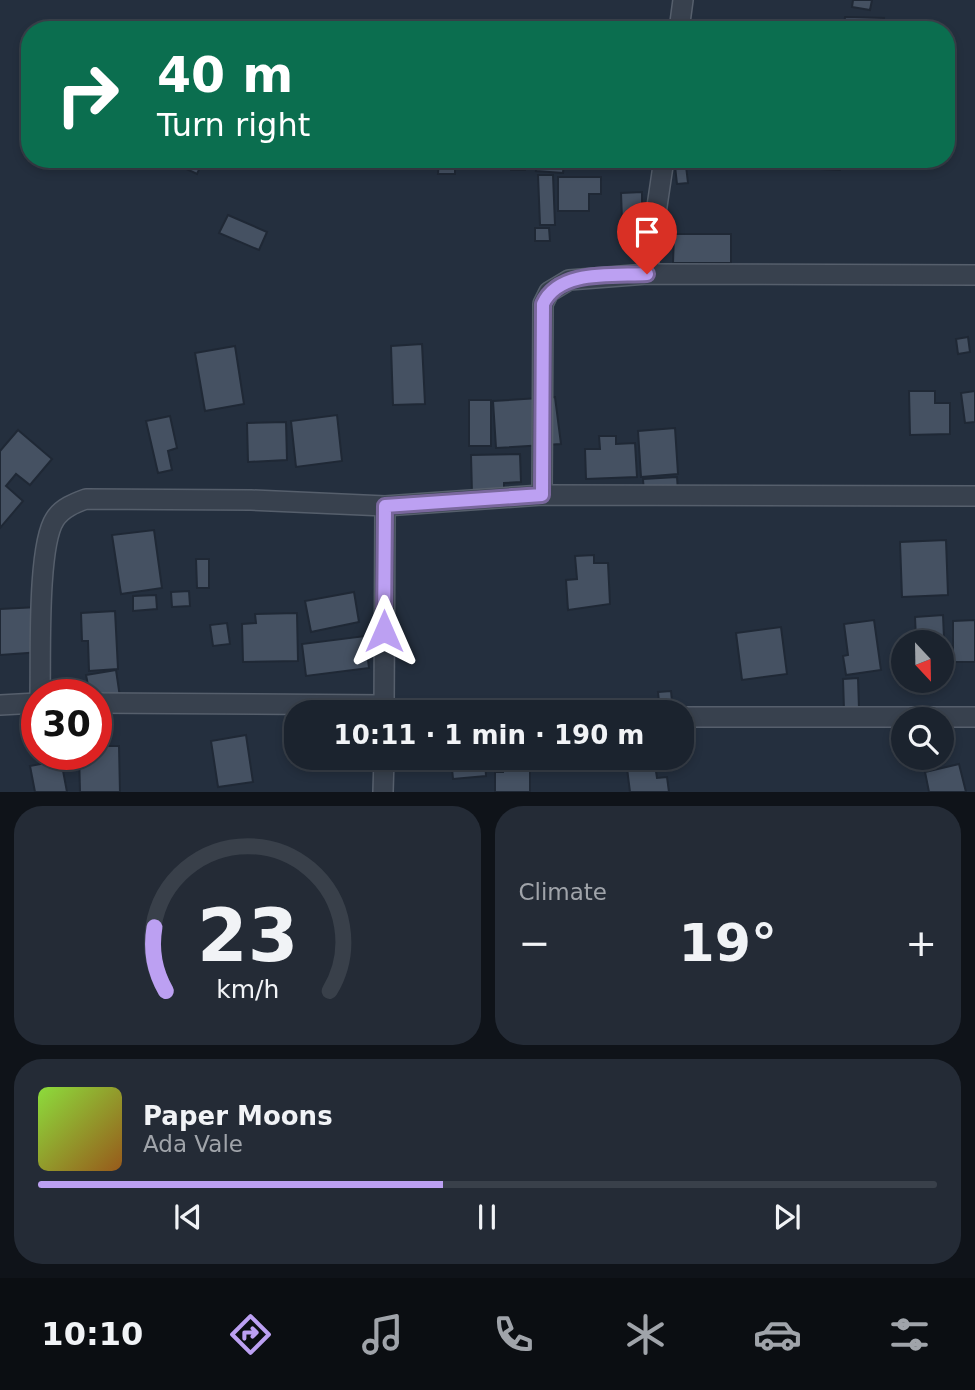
<!DOCTYPE html>
<html lang="en">
<head>
<meta charset="utf-8">
<style>
  body { margin:0; font-family:"DejaVu Sans",sans-serif; background:#242b36; color:#f1f3f6; height:100vh; display:flex; flex-direction:column; font-size:26px; white-space:nowrap }
  * { box-sizing:border-box; margin:0 }
  p { font-size:23px; color:#a0a4aa }
  .icon { flex:none; width:38px; height:38px; fill:none; stroke:currentColor; stroke-width:2; stroke-linecap:round; stroke-linejoin:round }
  .map { position:relative; height:792px; overflow:hidden }
  .sheet { display:flex; flex-direction:column; gap:14px; padding:14px; background:#0f1319; flex:1 }
  .sheet>* { flex:none }
  .guide { position:absolute; left:21px; top:21px; width:934px; height:147px; border-radius:28px; box-shadow:0 4px 10px #0003,0 0 0 2px #39404a; background:#0b6e4f; color:#fff; overflow:hidden }
  .needle { width:46px; rotate:158deg }
  .fabs { position:absolute; left:891px; top:630px; display:grid; gap:14px }
  .fabs a { display:grid; place-items:center; width:63px; height:63px; border-radius:50%; background:#1b232e; box-shadow:0 4px 10px #0003,0 0 0 2px #39404a; font-size:35px }
  .speed { position:absolute; left:21px; top:679px; display:flex; gap:14px; font-size:35px; font-weight:700; text-align:center }
  .speed>* { display:grid; place-content:center; width:91px; height:91px; border-radius:50%; background:#1b232e; box-shadow:0 4px 10px #0003,0 0 0 2px #39404a; line-height:1 }
  .speed .limit { border:10px solid #d22; background:#fff; color:#111 }
  .pin { position:absolute; display:grid; place-items:center; width:60px; height:60px; color:#fff; margin:-72px -30px; border-radius:50% 50% 50% 0; rotate:-45deg; box-shadow:0 0 7px #0007 }
  .pin .icon { rotate:45deg }
  .me { position:absolute; width:77px; margin:-38px; rotate:0deg; stroke-linejoin:round; filter:drop-shadow(0 0 5px #0008) }
  .turn { display:flex; align-items:center; gap:24px; height:147px; padding:0 21px; font-size:32px }
  .turn .icon { width:91px; height:91px; stroke-width:2.5 }
  .turn b { display:block; font-size:49px; line-height:60px }
  .big { font-size:52px; font-weight:800; line-height:1.1 }
  .sheet .card { flex:1; display:flex; flex-direction:column; justify-content:center; gap:10px; min-width:0; padding:0 24px; border-radius:28px; background:#242b36 }
  .sheet .dial { align-items:center; gap:0 }
  .dial svg { height:182px; overflow:visible; fill:none; stroke:#39404a; stroke-width:7; stroke-linecap:round; text-anchor:middle }
  .dial text { fill:#f1f3f6; stroke:none }
  .song { display:flex; align-items:center; gap:21px }
  .cover { width:84px; height:84px; border-radius:10px; background:linear-gradient(135deg,hsl(90 70% 55%),hsl(30 70% 35%)) }
  .played { height:7px; border-radius:4px; background:linear-gradient(90deg,#bca0f2 45%,#39404a 45%) }
  .keys { display:flex; justify-content:space-around; direction:ltr }
  .heat { display:flex; justify-content:space-between; align-items:center; font-size:38px; direction:ltr }
  .sheet .tiles { flex:1; display:grid; gap:14px; grid-template-columns:1fr 1fr }
  .card:last-child { grid-column:span 2 }
  .trip { position:absolute; left:284px; top:700px; width:410px; height:70px; border-radius:28px; background:#1b232e; box-shadow:0 4px 10px #0003,0 0 0 2px #39404a; font-weight:800; line-height:70px; text-align:center }
  .tab-bar { display:flex; height:112px; justify-content:space-around; align-items:center; background:#0b0e12; color:#a0a4aa }
  .tab-bar .icon { width:49px; height:49px }
  .tab-bar .current { color:#bca0f2 }
  .tab-bar b { font-size:32px; color:#f1f3f6 }
  .map>svg:first-child { display:block }
  .building { fill:#455162; stroke:#1f2835; stroke-width:2 }
  .lines { fill:none; stroke-linecap:round; stroke-linejoin:round }
  .minor-casing { stroke:#565f6c; stroke-width:22 }
  .minor { stroke:#38414e; stroke-width:19 }
  .route-casing { stroke:#7a689d; stroke-width:18 }
  .route { stroke:#bca0f2; stroke-width:12 }
</style>
</head>
<body>
<div class="map">
<svg width="975" height="792" viewBox="0 0 975 792">
  <rect width="100%" height="100%" fill="#242f3e"/>
  <g class="building">
    <polygon points="853,0 872,0 870,10 852,7"/>
    <polygon points="845,17 884,18 883,30 844,30"/>
    <polygon points="183,159 204,159 197,174 180,166"/>
    <polygon points="439,159 455,159 455,174 438,174"/>
    <rect x="511" y="159" width="14" height="11"/>
    <polygon points="685,159 811,159 810,164"/>
    <polygon points="822,159 841,159 840,170 822,169"/>
    <polygon points="538,160 564,162 563,173 536,171"/>
    <polygon points="675,166 686,166 688,183 677,184"/>
    <polygon points="538,175 553,175 555,225 540,225"/>
    <polygon points="558,177 601,177 601,194 589,194 589,211 558,211"/>
    <polygon points="642,192 642,220 622,220 621,193"/>
    <polygon points="228,215 267,232 259,250 219,233"/>
    <polygon points="535,228 549,228 550,241 535,241"/>
    <polygon points="674,234 731,234 731,263 673,263"/>
    <polygon points="968,337 970,352 958,354 956,339"/>
    <polygon points="422,344 425,404 393,405 391,346"/>
    <polygon points="235,346 244,404 205,411 195,353"/>
    <polygon points="909,391 935,391 935,403 950,403 950,434 910,435"/>
    <polygon points="975,391 975,422 965,423 961,393"/>
    <polygon points="555,397 561,444 496,448 493,401"/>
    <rect x="469" y="400" width="22" height="46"/>
    <polygon points="337,415 342,461 296,467 291,421"/>
    <polygon points="170,416 177,448 168,451 172,470 158,473 146,421"/>
    <polygon points="286,422 287,460 248,462 247,423"/>
    <polygon points="675,428 678,474 641,477 638,431"/>
    <polygon points="18,430 52,459 30,485 16,474 6,486 23,501 0,528 0,451"/>
    <polygon points="599,436 616,436 616,444 635,443 637,477 586,479 585,449 600,449"/>
    <polygon points="520,454 521,482 504,483 504,492 472,494 471,455"/>
    <polygon points="677,477 678,491 644,493 643,479"/>
    <polygon points="154,530 162,588 121,594 112,535"/>
    <polygon points="946,540 948,595 902,597 900,542"/>
    <polygon points="594,555 594,563 608,563 610,604 568,610 566,580 577,579 575,556"/>
    <polygon points="196,559 209,559 209,588 197,588"/>
    <polygon points="189,591 190,606 172,607 171,592"/>
    <polygon points="354,592 359,622 311,632 305,601"/>
    <polygon points="156,595 157,609 133,611 133,596"/>
    <polygon points="38,607 41,652 0,655 0,609"/>
    <polygon points="115,611 118,669 89,671 88,641 82,641 81,613"/>
    <polygon points="297,613 298,661 243,662 242,624 256,623 255,614"/>
    <polygon points="943,615 944,638 916,639 915,617"/>
    <polygon points="874,620 881,670 846,675 843,656 848,655 844,624"/>
    <polygon points="975,620 975,662 953,662 953,621"/>
    <polygon points="227,623 230,644 213,646 210,625"/>
    <polygon points="781,627 787,674 742,680 736,633"/>
    <polygon points="365,636 369,668 306,676 302,644"/>
    <polygon points="116,670 120,697 90,695 86,675"/>
    <polygon points="858,678 859,709 844,710 843,679"/>
    <polygon points="671,691 673,711 660,712 658,692"/>
    <polygon points="246,735 253,782 218,787 211,741"/>
    <polygon points="96,746 119,746 120,792 80,792 79,754 96,754"/>
    <polygon points="451,758 485,758 486,776 453,779"/>
    <polygon points="654,758 657,778 667,777 669,792 630,792 626,760"/>
    <polygon points="61,760 67,792 35,792 30,766"/>
    <polygon points="959,764 966,792 929,792 925,772"/>
    <polygon points="503,765 530,765 530,792 495,792 495,772 503,772"/>
  </g>
  <g class="lines">
    <g class="minor-casing">
      <g id="minor">
        <polyline points="679,30 683,0"/>
        <polyline points="647,274 664,159"/>
        <polyline points="542,495 543,304 549,292 569,280 647,274 975,275"/>
        <path d="M40 695C41 657 37 546 55 519 62 508 75 503 86 499L251 500 385 506 542 495 975 496"/>
        <polyline points="96,703 384,705"/>
        <polyline points="0,705 37,703"/>
        <polyline points="384,712 385,506"/>
        <polyline points="681,717 975,717"/>
        <polyline points="383,792 384,758"/>
      </g>
    </g>
    <use href="#minor" class="minor"/>
  </g>
  <g class="lines">
    <g class="route-casing">
      <path id="route" d="M384 631 385 506 542 495 543 304C559 269 614 276 647 274"/>
    </g>
    <use href="#route" class="route"/>
  </g>
</svg>
<div class="fabs">
<a><svg class="needle" viewBox="-14 -14 28 28"><path d="M0-13l5 13h-10z" fill="#e53935"/><path d="M0 13l5-13h-10z" fill="#a0a4aa"/></svg></a>
<a><svg class="icon" aria-label="search" viewBox="0 0 24 24"><circle cx="10" cy="10" r="6"/><path d="M15 15l6 6"/></svg></a>
</div>
<div class="speed"><div class="limit">30</div></div>
<div class="pin" style="left:647px;top:274px;background:#d93025"><svg class="icon" aria-label="arrive" viewBox="0 0 24 24"><path d="M6 21V4h12l-3 4 3 4H6"/></svg></div>
<svg class="me" style="left:384px;top:631px" viewBox="-20 -20 40 40"><path d="M0-17L14 15 0 8-14 15z" fill="#bca0f2" stroke="#fff" stroke-width="4"/></svg>
<div class="trip">10:11 · 1 min · 190 m</div>
<div class="guide">
<div class="turn"><svg class="icon" aria-label="right" viewBox="0 0 24 24"><path d="M7 20v-9h11M14 6l5 5-5 5"/></svg><div><b>40 m</b>Turn right</div></div>
</div>
</div>
<section class="sheet">
<div class="tiles">
<div class="card dial"><svg viewBox="0 0 100 80">
<path d="M14 69A42 42 0 1 1 86 69"/>
<path d="M14 69A42 42 0 0 1 9 41" stroke="#bca0f2"/>
<text x="50" y="56" font-size="32" font-weight="700">23</text>
<text x="50" y="72" font-size="11">km/h</text>
</svg></div>
<div class="card"><p>Climate</p>
<div class="heat"><a>−</a><b class="big">19°</b><a>+</a></div>
</div>
<div class="card">
<div class="song"><i class="cover"></i><div><b>Paper Moons</b><p>Ada Vale</p></div></div>
<div class="played"></div>
<div class="keys"><svg class="icon" aria-label="previous" viewBox="0 0 24 24"><path d="M18 5L8 12l10 7zM5 5v14"/></svg><svg class="icon" aria-label="pause" viewBox="0 0 24 24"><path d="M8 5v14M16 5v14"/></svg><svg class="icon" aria-label="next" viewBox="0 0 24 24"><path d="M6 5l10 7-10 7zM19 5v14"/></svg></div>
</div>
</div>
</section>
<nav class="tab-bar">
<b>10:10</b>
<svg class="icon current" aria-label="directions" viewBox="0 0 24 24"><path d="M12 3l9 9-9 9-9-9zM9 14v-3h6M13 9l2 2-2 2"/></svg>
<svg class="icon" aria-label="music" viewBox="0 0 24 24"><path d="M9 18V5l10-2v13"/><circle cx="6" cy="18" r="3"/><circle cx="16" cy="16" r="3"/></svg>
<svg class="icon" aria-label="phone" viewBox="0 0 24 24"><path d="M5 4h4l2 5-3 2q2 4 5 5l2-3 5 2v4C11 20 4 13 5 4z"/></svg>
<svg class="icon" aria-label="climate" viewBox="0 0 24 24"><path d="M12 3v18M4 7l16 10M4 17L20 7"/></svg>
<svg class="icon" aria-label="car" viewBox="0 0 24 24"><path d="M5 17H2v-5l4-1 3-4h7l3 4 3 1v5h-3M9 17h6M6 11h13"/><circle cx="7" cy="17" r="2"/><circle cx="17" cy="17" r="2"/></svg>
<svg class="icon" aria-label="filters" viewBox="0 0 24 24"><path d="M4 7h16M4 17h16"/><circle cx="9" cy="7" r="2"/><circle cx="15" cy="17" r="2"/></svg>
</nav>
</body>
</html>
